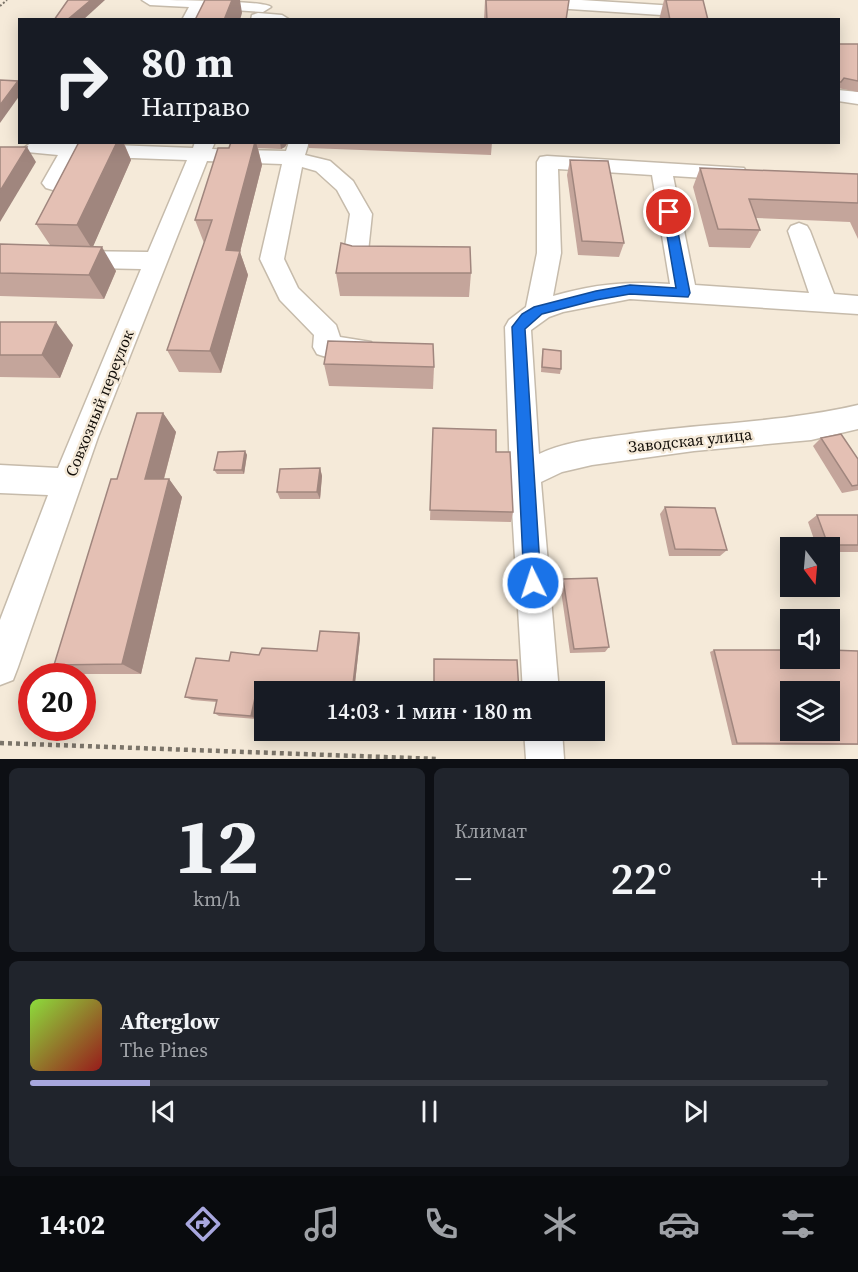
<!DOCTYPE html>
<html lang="ru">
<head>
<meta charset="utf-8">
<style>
  body { margin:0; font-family:"Source Serif 4",serif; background:#20242c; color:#f1f3f6; height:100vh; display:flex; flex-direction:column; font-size:22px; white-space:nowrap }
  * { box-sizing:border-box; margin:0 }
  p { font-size:20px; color:#9ea1a6 }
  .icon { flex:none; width:33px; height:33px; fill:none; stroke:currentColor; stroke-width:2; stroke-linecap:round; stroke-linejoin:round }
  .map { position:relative; height:759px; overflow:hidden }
  .side { display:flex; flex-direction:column; gap:9px; padding:9px; background:#0d0f14; flex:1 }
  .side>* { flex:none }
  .hud { position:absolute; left:18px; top:18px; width:822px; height:126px; border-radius:0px; box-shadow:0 3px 15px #0003; background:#171b24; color:#f1f3f6; overflow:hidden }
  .needle { width:39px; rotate:164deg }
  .controls { position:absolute; left:780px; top:537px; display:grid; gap:12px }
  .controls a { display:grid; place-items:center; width:60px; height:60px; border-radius:0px; background:#171b24; box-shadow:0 3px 15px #0003; font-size:30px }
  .speed { position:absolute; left:18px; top:663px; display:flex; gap:12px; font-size:30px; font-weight:700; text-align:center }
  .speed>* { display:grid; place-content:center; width:78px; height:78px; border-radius:50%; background:#171b24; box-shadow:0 3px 15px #0003; line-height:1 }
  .speed .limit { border:9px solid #d22; background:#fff; color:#111 }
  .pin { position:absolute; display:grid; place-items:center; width:51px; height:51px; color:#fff; margin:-26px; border:3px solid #fff; border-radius:50%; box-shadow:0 2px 6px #0007 }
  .me { position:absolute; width:66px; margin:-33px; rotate:356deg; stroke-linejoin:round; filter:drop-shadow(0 0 4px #0008) }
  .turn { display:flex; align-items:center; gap:21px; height:126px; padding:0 24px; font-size:27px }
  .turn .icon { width:78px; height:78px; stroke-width:2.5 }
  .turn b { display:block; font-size:42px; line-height:51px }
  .big { font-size:45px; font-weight:600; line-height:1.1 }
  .side .card { flex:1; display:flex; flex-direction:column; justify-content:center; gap:9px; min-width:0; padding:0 21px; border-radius:9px; background:#20242c }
  .side .dial { align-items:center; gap:0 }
  .dial b { font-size:78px; line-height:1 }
  .song { display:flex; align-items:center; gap:18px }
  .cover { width:72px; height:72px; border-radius:9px; background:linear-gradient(135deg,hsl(90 70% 55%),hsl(0 70% 35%)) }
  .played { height:6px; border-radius:3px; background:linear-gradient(90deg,#a8a7de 15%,#363941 15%) }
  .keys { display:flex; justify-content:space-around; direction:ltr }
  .heat { display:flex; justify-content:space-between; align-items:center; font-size:33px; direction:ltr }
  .side .tiles { flex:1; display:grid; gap:9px; grid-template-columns:1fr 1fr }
  .card:last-child { grid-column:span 2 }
  .trip { position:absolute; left:254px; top:681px; width:351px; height:60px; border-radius:0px; background:#171b24; box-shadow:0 3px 15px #0003; font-weight:600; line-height:60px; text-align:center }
  .dock { display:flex; height:96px; justify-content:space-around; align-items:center; background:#090b0e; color:#9ea1a6 }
  .dock .icon { width:42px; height:42px }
  .dock .current { color:#a8a7de }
  .dock b { font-size:27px; color:#f1f3f6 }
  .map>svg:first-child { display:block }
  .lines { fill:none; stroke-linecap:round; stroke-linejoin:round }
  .minor-casing { stroke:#c6bbab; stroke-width:3 }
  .path-far1 { stroke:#7b7469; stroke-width:2; stroke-dasharray:2 2; stroke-linecap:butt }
  .path { stroke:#7b7469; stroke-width:4.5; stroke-dasharray:4 4; stroke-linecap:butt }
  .minor { fill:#fff; fill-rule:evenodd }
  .wall { fill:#c4a59b }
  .shaded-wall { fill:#a0867e }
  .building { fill:#e4c0b4; stroke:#a0867e; stroke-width:1.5; fill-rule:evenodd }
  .route { fill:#1a73e8; stroke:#114b97; stroke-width:1.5 }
  .labels { text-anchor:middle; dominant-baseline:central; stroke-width:5; stroke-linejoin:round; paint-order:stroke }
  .street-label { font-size:16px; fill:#110d08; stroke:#f5ead9 }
</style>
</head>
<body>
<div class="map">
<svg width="858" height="759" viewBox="0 0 858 759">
  <rect width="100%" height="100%" fill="#f5ead9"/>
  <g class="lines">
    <g class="minor-casing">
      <g id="minor">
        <path d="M142 0C162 0 262 0 271 7L263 12 204 8 198 20H182L189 7 150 5Z"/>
        <polygon points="500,0 581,0 692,7 700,12 692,17 508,5"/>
        <polygon points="258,13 282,15 290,20 251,20 252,15"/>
        <polygon points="838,90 858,92 858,104 838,101"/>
        <path d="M32 142 193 148 195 142H215L212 149 286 151 289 142H309L305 155 330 161 353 181 372 214 368 252 385 254 389 260 385 266 377 268 347 266 343 260 350 214 337 190 316 171 302 167 284 259 298 288 336 325 340 337 371 342 375 349 371 356C355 362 333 360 317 354L313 347 314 335 280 300 260 259 282 164 207 161 98 437 18 667 13 680 0 685V620L48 495 0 493V465L58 468 141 269 0 266V250L148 252 187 160 78 156 60 188 53 190 46 188 42 183 58 155 27 152 24 148Z"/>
        <path d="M547 156 744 168 747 173 744 178 737 180 673 176 695 285 809 293 788 231 791 226 799 223 807 226 810 231 834 294 858 296V314L630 299 563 312 549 317 531 330 539 454C569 440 603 438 636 433 710 423 785 422 858 405V429L811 440 694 451 592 465 562 472 541 482 559 692H523L510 475 505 327 509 320 526 307 537 253V162L540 157ZM558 169 652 175 670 284C628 281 593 284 553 296L561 253Z"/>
        <polygon points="524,730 562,730 564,759 526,759"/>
      </g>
    </g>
    <polyline class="path-far1" points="0,6 7,0"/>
    <polyline class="path" points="0,743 439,759"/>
    <use href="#minor" class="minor"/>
  </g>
  <g class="wall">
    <polygon points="485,0 486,0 566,20 484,20"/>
    <polygon points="664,0 703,0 708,20 659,20"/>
    <polygon points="838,44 858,44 858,92 838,88"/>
    <polygon points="79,142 139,142 139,144 124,143 131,160 93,246 116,271 104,299 0,296 0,244 50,245 36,224"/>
    <polygon points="231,142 288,142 285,147 281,149 258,148 262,165 240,252 248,275 221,373 179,372 167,350 204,243 195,220"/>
    <polygon points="308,142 492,142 491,155 309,148"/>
    <polygon points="570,160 624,243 619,257 578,255 567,175"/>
    <polygon points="700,168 858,174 858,239 850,222 756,218 760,230 750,248 709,247 693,187"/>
    <polygon points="352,246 471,273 469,297 340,296 336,273"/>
    <polygon points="0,322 73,345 60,378 0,377"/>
    <polygon points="543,349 561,369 560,374 541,372 542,354"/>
    <polygon points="324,364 434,367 433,389 329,386"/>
    <polygon points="163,413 176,432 164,479 169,479 182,497 141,674 76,674 54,665"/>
    <polygon points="433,428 496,452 513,512 511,522 430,520"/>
    <polygon points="821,438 858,459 858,490 842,493 813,446"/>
    <polygon points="245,451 247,455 244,474 217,474 214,470"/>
    <polygon points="320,468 322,476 320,499 280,499 277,492"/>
    <polygon points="665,507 727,550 720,556 669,556 660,514"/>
    <polygon points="817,515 858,515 858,552 830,552 830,548 817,548 808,522"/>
    <polygon points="563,579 609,647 605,652 570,653 560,584"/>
    <polygon points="359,633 360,638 354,692 299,692 262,688 256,719 219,716 214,713 216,702 192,700 185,697 229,661 259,655 317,651"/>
    <polygon points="714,650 858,651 858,745 732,745 710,652"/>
  </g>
  <g class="shaded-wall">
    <polygon points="91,0 105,0 83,20 67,20"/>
    <polygon points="232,0 240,0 242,13 240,20 224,20"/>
    <polygon points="18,81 20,84 20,95 0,123 0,105"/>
    <polygon points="117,142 123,142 131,160 92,249 77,225"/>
    <polygon points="255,142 256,142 262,165 240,252 248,275 221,373 210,351 226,250"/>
    <polygon points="280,142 288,142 285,147 281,149"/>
    <polygon points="27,147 36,162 0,222 0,191"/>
    <polygon points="102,247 116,271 104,299 89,275"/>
    <polygon points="56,322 73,345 60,378 42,355"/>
    <polygon points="163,413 176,432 159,497 145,479"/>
    <polygon points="245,451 247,455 244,474 242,470"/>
    <polygon points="320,468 322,476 320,499 317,492"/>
    <polygon points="169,479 182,497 141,674 122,664"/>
    <polygon points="359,633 360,638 354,692 352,692"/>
    <polygon points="258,684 262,688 256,719 251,716"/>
  </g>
  <g class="building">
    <polygon points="68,0 91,0 67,20 54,20"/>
    <polygon points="205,0 232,0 224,20 195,20"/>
    <polygon points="486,0 569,0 566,20 487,20"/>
    <polygon points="666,0 703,0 708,20 670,20"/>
    <polygon points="838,44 858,44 858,81 844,78 841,82 838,82"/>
    <polygon points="0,80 18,81 0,105"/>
    <polygon points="79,142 117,142 77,225 36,224"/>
    <polygon points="231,142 255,142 226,250 240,251 210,351 167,350 212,220 195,220 218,148 229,148"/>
    <polygon points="0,147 27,147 0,191"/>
    <polygon points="570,160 608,161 624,243 582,241"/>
    <polygon points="700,168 858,174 858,203 749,199 760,230 718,229"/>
    <polygon points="341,243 352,246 470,247 471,273 336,273"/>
    <polygon points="0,244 102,247 89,275 0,273"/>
    <polygon points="0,322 56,322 42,355 0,355"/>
    <polygon points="328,341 433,344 434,367 324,364"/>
    <polygon points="543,349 561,351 561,369 542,367"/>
    <polygon points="137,413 163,413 145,479 169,479 122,664 54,665 111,479 117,479"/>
    <polygon points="433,428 496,430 496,452 510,452 513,512 430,510"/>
    <polygon points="841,434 858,459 858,485 852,486 821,438"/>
    <polygon points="245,451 242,470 214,470 218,452"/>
    <polygon points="320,468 317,492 277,492 280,469"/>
    <polygon points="665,507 715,508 727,550 675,549"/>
    <polygon points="817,515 858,515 858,545 828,545"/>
    <polygon points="597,578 609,647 574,649 563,579"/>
    <polygon points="320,631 359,633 352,692 311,692 311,690 258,684 251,716 214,713 217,700 185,697 196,658 229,661 231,652 259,655 262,648 317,651"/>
    <path d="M714 650H790V658H830V650L858 651V744L737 743ZM790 692H830V730H790Z"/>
    <polygon points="434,659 517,660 519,692 434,692"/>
  </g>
  <polygon class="route" points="669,208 674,212 690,293 688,297 630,294 596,300 542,314 525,329 541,583 539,589 533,591 527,589 524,583 512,327 522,314 534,307 596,291 630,285 676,288 663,212"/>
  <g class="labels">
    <g class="street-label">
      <text transform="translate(99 403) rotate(-68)">Совхозный переулок</text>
      <text transform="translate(690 440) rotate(-6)">Заводская улица</text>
    </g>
  </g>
</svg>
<div class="controls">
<a><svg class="needle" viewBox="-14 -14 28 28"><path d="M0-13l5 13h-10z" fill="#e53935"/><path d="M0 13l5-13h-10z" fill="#9ea1a6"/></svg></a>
<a><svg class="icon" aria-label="sound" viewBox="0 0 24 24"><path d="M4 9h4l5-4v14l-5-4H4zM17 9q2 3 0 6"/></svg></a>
<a><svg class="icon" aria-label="layers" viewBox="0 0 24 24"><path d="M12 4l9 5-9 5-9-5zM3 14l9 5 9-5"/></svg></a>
</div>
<div class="speed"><div class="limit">20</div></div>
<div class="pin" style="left:669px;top:212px;background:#d93025"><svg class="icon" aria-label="arrive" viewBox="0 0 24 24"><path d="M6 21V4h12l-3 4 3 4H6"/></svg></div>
<svg class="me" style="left:533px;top:583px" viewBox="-20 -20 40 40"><circle r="17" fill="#1a73e8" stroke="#fff" stroke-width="3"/><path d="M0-11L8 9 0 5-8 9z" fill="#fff"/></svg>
<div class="trip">14:03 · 1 мин · 180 m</div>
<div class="hud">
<div class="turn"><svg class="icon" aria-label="right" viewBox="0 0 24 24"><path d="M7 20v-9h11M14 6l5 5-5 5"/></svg><div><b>80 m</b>Направо</div></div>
</div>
</div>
<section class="side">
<div class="tiles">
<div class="card dial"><b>12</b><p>km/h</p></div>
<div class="card"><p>Климат</p>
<div class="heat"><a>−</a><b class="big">22°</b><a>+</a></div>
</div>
<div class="card">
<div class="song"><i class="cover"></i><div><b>Afterglow</b><p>The Pines</p></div></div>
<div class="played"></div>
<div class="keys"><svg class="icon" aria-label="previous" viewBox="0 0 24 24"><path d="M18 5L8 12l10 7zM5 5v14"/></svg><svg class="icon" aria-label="pause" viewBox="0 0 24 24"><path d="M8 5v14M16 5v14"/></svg><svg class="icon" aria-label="next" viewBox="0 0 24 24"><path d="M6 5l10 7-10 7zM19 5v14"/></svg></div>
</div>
</div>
</section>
<nav class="dock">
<b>14:02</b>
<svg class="icon current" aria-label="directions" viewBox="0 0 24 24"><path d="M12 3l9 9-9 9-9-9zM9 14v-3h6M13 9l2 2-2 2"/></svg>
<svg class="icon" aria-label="music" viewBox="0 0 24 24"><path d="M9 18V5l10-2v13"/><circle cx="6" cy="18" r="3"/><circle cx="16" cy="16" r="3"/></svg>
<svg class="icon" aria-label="phone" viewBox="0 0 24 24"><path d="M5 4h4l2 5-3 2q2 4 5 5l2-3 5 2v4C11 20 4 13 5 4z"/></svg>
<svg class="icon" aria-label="climate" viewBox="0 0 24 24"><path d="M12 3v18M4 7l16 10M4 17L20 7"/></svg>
<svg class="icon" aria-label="car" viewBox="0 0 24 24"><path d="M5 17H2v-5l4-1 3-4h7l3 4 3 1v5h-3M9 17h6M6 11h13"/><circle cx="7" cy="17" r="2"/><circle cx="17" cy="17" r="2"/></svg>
<svg class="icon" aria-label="filters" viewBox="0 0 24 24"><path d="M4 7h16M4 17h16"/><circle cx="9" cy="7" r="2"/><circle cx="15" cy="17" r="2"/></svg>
</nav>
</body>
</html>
